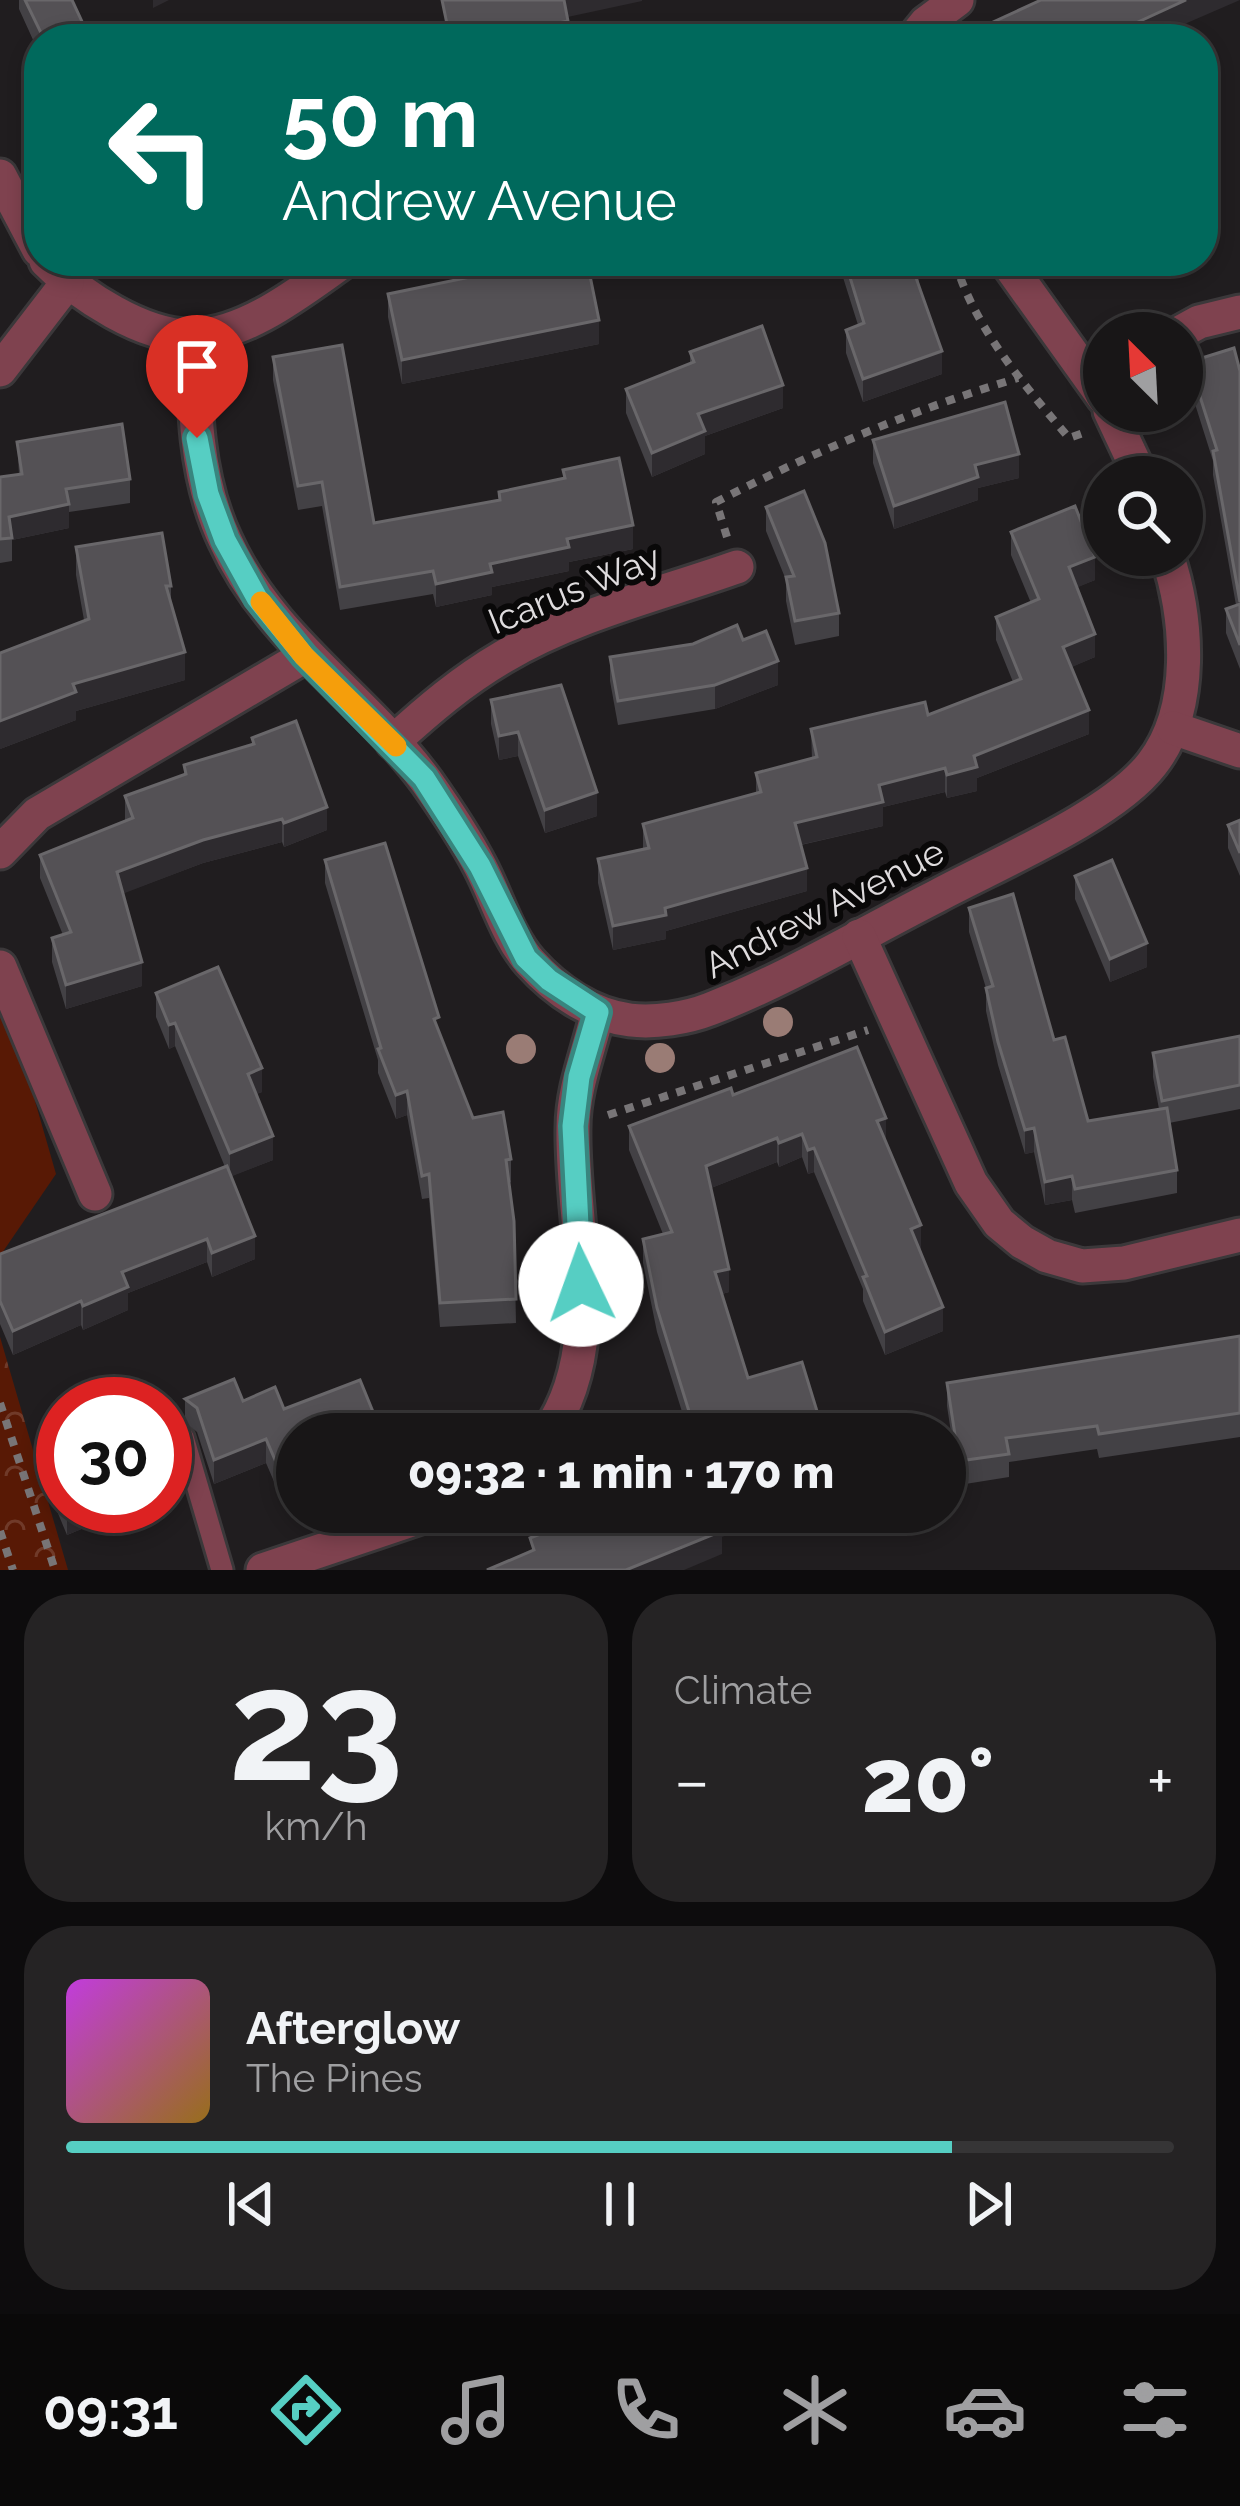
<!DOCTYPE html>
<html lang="en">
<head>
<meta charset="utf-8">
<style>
  body { margin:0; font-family:Raleway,sans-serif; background:#252324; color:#f1f3f6; height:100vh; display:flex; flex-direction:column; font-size:45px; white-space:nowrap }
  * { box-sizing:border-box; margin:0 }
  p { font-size:39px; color:#9f9fa1 }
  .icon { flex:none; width:66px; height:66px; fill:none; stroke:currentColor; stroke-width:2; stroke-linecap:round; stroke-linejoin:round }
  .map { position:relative; height:1570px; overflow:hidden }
  .sheet { display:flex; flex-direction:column; gap:24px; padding:24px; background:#0d0c0d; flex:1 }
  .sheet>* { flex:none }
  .top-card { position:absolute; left:24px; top:24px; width:1194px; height:252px; border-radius:48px; box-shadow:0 6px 18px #0003,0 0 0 3px #363536; background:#00695c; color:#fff; overflow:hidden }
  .needle { width:78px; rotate:336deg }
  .fabs { position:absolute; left:1083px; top:312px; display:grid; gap:24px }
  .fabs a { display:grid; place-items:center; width:120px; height:120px; border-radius:50%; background:#181617; box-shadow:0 6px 18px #0003,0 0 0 3px #363536; font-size:60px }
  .speed { position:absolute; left:36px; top:1377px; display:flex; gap:24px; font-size:60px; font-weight:700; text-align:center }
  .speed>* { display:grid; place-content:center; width:156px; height:156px; border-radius:50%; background:#181617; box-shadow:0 6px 18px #0003,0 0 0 3px #363536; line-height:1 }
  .speed .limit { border:18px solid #d22; background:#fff; color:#111 }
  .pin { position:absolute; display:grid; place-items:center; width:102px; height:102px; color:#fff; margin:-123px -51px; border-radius:50% 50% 50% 0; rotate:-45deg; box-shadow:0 0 12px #0007 }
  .pin .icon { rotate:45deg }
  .me { position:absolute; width:132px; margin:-66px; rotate:357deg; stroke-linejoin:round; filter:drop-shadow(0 0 9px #0008) }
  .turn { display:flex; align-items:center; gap:42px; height:252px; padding:0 60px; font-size:54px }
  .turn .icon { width:156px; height:156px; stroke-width:2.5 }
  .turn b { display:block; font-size:84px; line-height:102px }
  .big { font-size:90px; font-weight:800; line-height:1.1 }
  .sheet .widget { flex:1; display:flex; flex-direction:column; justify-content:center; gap:18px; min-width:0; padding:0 42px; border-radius:48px; background:#252324 }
  .sheet .dial { align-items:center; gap:0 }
  .dial b { font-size:156px; line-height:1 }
  .song { display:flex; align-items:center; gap:36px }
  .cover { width:144px; height:144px; border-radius:18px; background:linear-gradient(135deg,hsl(290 70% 55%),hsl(40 70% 35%)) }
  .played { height:12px; border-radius:6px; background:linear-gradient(90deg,#56cec3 80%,#363536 80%) }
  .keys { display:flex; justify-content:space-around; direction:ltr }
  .heat { display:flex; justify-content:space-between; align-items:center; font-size:66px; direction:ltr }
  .sheet .tiles { flex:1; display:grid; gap:24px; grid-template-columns:1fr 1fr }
  .widget:last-child { grid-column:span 2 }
  .trip { position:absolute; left:276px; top:1413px; width:690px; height:120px; border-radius:60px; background:#181617; box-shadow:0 6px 18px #0003,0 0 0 3px #363536; font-weight:800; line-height:120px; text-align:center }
  .tabs { display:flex; height:192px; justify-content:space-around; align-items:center; background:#0a0909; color:#9f9fa1 }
  .tabs .icon { width:84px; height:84px }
  .tabs .on { color:#56cec3 }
  .tabs b { font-size:54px; color:#f1f3f6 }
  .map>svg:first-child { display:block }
  .grass { fill:#581905 }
  .park { fill:url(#park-crowns) }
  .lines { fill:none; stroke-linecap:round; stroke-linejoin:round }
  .service-casing { stroke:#3b383a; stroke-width:27 }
  .minor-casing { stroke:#3b383a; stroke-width:39 }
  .path { stroke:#787577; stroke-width:8; stroke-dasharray:9 9; stroke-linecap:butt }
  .service { stroke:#7f424f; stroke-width:21 }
  .minor { stroke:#7f424f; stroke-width:33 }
  .tree { fill:#9a7c75 }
  .wall { fill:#434145 }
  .shaded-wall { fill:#2e2b2f }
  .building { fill:#545155; stroke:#69676a; stroke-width:3 }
  .route-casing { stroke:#38867f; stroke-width:30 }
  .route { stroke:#56cec3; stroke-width:21 }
  .slow { stroke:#f59e0b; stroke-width:21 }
  .labels { text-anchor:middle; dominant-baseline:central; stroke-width:12; stroke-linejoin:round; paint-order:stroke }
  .street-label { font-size:36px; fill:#dfdcde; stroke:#090808 }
</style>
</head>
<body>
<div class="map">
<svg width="1240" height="1570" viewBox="0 0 1240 1570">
  <defs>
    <pattern id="park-crowns" width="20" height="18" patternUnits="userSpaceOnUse" patternTransform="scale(3)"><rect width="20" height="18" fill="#581905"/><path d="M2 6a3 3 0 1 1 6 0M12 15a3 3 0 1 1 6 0" fill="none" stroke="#703a29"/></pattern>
  </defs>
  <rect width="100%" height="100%" fill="#201d1f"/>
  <polygon class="grass" points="0,979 56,1174 0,1256"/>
  <polygon class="park" points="0,1337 68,1570 0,1570"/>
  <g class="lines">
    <g class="service-casing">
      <polyline id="service" points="183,1437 222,1570"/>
    </g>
    <g class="minor-casing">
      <g id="minor">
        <polyline points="913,39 926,23 957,0"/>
        <polyline points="0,176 39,250"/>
        <path d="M46 261C79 295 144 338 194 336 248 334 301 291 344 261"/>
        <polyline points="1006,261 1104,398"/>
        <polyline points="1179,333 1199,322 1240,312"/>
        <path d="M194 336C194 405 195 477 225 540 270 640 364 696 427 782 446 809 465 837 480 866 496 896 507 936 530 962 556 991 591 1015 630 1020 655 1023 687 1018 710 1009 788 979 862 934 937 896 996 864 1112 816 1152 764 1195 709 1188 618 1167 555"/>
        <polyline points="0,370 67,283"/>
        <polyline points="1110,411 1141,477"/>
        <polyline points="1173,728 1240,751"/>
        <path d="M393 742C428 710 462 681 503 657 573 615 660 594 737 567"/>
        <polyline points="0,852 37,814 305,656"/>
        <polyline points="859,936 971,1183 999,1223 1022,1242 1047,1256 1082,1266 1124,1263 1240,1235"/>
        <polyline points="0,967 95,1194"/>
        <path d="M547 1434C609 1347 571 1226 573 1128 573 1088 589 1051 598 1012"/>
        <polyline points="263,1570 435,1512"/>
      </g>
    </g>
    <g class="path">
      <path d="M955 261C974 328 1025 386 1069 438L1086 432"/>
      <path d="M727 537 716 502C814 452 912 410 1018 378"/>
      <polyline points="608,1115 868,1030"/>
      <polyline points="0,1403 55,1570"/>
      <polyline points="0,1531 13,1570"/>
    </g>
    <use href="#service" class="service"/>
    <use href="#minor" class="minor"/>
  </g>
  <g class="tree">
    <circle cx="778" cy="1022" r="15"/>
    <circle cx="521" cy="1049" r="15"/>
    <circle cx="660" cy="1058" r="15"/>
  </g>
  <g class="wall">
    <polygon points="19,0 72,0 85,39 39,39 39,53 19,9"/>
    <polygon points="841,261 916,261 920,289 942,374 863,402 846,353 846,330 858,325 841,271"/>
    <polygon points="388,294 599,344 402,384 388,317"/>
    <polygon points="690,352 783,408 705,436 705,454 652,477 626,413 626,389 690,363"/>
    <polygon points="273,357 374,523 499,500 499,492 563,478 563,470 633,549 569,562 569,571 492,587 492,595 436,607 433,594 340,610 322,506 298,510 273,380"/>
    <polygon points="1189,362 1240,371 1240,669 1226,633 1226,609 1236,605 1213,475 1213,461 1189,385"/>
    <polygon points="873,440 1019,478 978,488 978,500 894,529 873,463"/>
    <polygon points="17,442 130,479 130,503 69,512 69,528 12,540 12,561 0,563 0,477 19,474"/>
    <polygon points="766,507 839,613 839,636 795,645 786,601 786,580 766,531"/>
    <polygon points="1011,532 1095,580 1077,587 1095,657 1071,667 1089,734 977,778 977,791 947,798 945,792 883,807 883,826 801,845 807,891 666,931 666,939 613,950 598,883 598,859 643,849 643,824 756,794 756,773 812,759 811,729 928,715 1013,682 996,640 996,617 1031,603 1011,555"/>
    <polygon points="76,547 171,586 171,605 185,680 76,711 76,720 0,749 84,620 76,575"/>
    <polygon points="743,640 778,685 715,709 618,725 610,681 610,657"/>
    <polygon points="491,700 597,816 545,833 518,756 499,760 491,724"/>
    <polygon points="252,738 327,830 284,847 282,842 203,863 123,893 142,986 66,1009 52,962 52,938 63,935 40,878 40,855 125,821 125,796 184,775 184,765 252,745"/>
    <polygon points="1240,820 1240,876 1228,848 1228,825"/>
    <polygon points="325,860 439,1032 473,1118 511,1159 511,1182 509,1183 514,1221 516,1323 440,1327 429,1198 422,1199 407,1115 396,1119 378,1073 378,1060 325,883"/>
    <polygon points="1075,876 1147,967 1110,982 1075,899"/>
    <polygon points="969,908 1054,1040 1088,1121 1159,1109 1153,1077 1153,1053 1240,1036 1240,1109 1169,1123 1177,1170 1177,1193 1075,1213 1072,1200 1045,1205 1034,1152 1025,1154 998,1065 986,1011 986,988 969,932"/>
    <polygon points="156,993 262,1092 256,1094 273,1160 231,1176 255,1259 212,1277 207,1262 128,1293 128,1310 83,1330 81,1325 13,1355 0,1324 0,1254 225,1167 175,1046 169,1049 156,1017"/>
    <polygon points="733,1095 886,1141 921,1249 919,1249 943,1331 885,1355 863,1301 863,1289 814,1172 808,1174 802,1157 779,1167 777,1162 711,1188 729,1292 722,1294 748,1378 824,1434 689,1434 657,1332 643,1263 643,1239 663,1234 629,1150 629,1126"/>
    <polygon points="1240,1336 1240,1437 1099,1458 1097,1449 1009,1462 1009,1477 959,1485 947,1406 947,1383"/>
    <polygon points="185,1399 243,1401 284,1409 380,1434 279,1493 266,1463 214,1484 197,1432 185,1422"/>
    <polygon points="63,1444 63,1506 153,1506 139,1512 137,1506 67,1535 42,1475 42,1452"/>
  </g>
  <g class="shaded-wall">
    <polygon points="153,0 169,0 153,8"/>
    <polygon points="563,0 642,0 642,1 563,18"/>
    <polygon points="1186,0 1240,0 1150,39 1101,39"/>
    <polygon points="568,21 568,39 507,39 507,34"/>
    <polygon points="85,28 85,39 62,39"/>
    <polygon points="599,320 599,344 402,384 402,360"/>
    <polygon points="942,351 942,374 863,402 863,379"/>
    <polygon points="783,385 783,408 705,436 705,454 652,477 652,453 698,414"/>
    <polygon points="1019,454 1019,478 978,488 978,500 894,529 894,506 975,465"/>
    <polygon points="69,504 69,528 12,540 9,517"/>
    <polygon points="633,525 633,549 569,562 569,571 492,587 492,595 436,607 436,584 567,539"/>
    <polygon points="1095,557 1095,580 1069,591 1069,567"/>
    <polygon points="1095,634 1095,657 1063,671 1063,647"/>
    <polygon points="185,652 185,680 76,711 76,720 0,749 0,721 73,684"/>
    <polygon points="778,661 778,685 715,709 715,685"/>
    <polygon points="1089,710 1089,734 977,778 977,791 947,798 947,775 974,756"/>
    <polygon points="518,732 518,756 499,760 499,736"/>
    <polygon points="945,768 945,792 883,807 883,826 795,846 795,823 879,785"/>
    <polygon points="597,792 597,816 545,833 545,810"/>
    <polygon points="327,807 327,830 284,847 284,823"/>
    <polygon points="282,819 282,842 203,863 117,896 117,872 203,840"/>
    <polygon points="807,868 807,891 666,931 666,939 613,950 613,926 665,908"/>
    <polygon points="1147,943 1147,967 1110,982 1110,959"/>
    <polygon points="142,962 142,986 66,1009 66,985"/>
    <polygon points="175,1023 175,1046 169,1049 169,1025"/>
    <polygon points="262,1068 262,1092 248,1097 248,1074"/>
    <polygon points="407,1091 407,1115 396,1119 396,1095"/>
    <polygon points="886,1118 886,1141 877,1121"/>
    <polygon points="1034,1128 1034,1152 1025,1154 1025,1130"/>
    <polygon points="802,1134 802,1157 779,1167 779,1143"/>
    <polygon points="273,1136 273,1160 230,1177 230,1153"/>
    <polygon points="777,1138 777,1162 706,1190 706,1166"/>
    <polygon points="814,1148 814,1172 808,1174 808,1150"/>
    <polygon points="1072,1176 1072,1200 1045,1205 1045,1182"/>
    <polygon points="921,1225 921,1249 911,1253 911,1229"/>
    <polygon points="255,1236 255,1259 212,1277 212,1253"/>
    <polygon points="207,1239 207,1262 128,1293 128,1310 83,1330 83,1306 122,1272"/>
    <polygon points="729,1269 729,1292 715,1296 715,1272"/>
    <polygon points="81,1301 81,1325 13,1355 13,1331"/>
    <polygon points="943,1307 943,1331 885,1355 885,1332"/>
    <polygon points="266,1439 266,1463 214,1484 214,1460"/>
    <polygon points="297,1462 297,1486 279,1493 279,1469"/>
    <polygon points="184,1470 184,1493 165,1501 165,1478"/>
    <polygon points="79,1506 137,1506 67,1535 67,1511"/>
    <polygon points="725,1512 741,1512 732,1515 732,1533 722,1537 722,1554 684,1570 626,1570"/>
  </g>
  <g class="building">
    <polygon points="25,0 72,0 85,28 62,39 44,39"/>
    <polygon points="442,0 564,0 568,21 507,34 508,39 375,39 447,24"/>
    <polygon points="1041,0 1186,0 1101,39 969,39 967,34"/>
    <polygon points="547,261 587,261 599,320 402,360 388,294"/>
    <polygon points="845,261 916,261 920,274 915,275 942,351 863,379 846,330 864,323"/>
    <polygon points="762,326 783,385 698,414 705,431 652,453 626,389 694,362 690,352"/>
    <polygon points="342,345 374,523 500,500 499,492 565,478 563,470 619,458 633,525 567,539 569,547 490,564 492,572 436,584 433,571 340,587 322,482 298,486 273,357"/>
    <polygon points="1234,348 1240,371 1240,602 1213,451 1217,450 1189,362"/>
    <polygon points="1005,402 1019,454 975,465 978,477 894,506 873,440"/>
    <polygon points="122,424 130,479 66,489 69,504 9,517 12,538 0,539 0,477 22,474 17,442"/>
    <polygon points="804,491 825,543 839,613 795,621 786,577 794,576 766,507"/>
    <polygon points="1075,506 1095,557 1069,567 1095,634 1063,647 1089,710 974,756 977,767 947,775 945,768 879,785 883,802 795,823 807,868 665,908 666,915 613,926 598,859 649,848 643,824 761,792 756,773 817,757 811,729 925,702 928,715 1021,679 996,617 1039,599 1011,532"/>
    <polygon points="162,533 171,586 166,586 185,652 73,684 76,692 0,721 0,653 89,619 76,547"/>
    <polygon points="1240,604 1240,645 1226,609"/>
    <polygon points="737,625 743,640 766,631 778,661 715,685 618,701 610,657 693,644"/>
    <polygon points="561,685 597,792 545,810 518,732 499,736 491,700"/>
    <polygon points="296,721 327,807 284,823 282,819 203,840 117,872 142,962 66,985 52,938 71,932 40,855 133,818 125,796 186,774 184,765 254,744 252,738"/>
    <polygon points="1240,820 1240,853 1228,825"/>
    <polygon points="385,843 439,1017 434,1019 473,1118 503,1112 511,1159 506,1160 514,1221 516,1299 440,1303 429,1174 422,1176 407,1091 396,1095 378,1049 381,1048 325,860"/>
    <polygon points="1112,860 1147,943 1110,959 1075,876"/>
    <polygon points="1013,894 1054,1040 1065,1037 1088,1121 1167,1108 1177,1170 1075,1189 1072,1176 1045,1182 1034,1128 1025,1130 998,1042 986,988 993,986 969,908"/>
    <polygon points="218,967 262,1068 248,1074 273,1136 230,1153 175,1023 169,1025 156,993"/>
    <polygon points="1240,1036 1240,1085 1162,1101 1153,1053"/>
    <polygon points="857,1047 886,1118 877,1121 921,1225 911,1229 943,1307 885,1332 863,1277 867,1276 814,1148 808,1150 802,1134 779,1143 777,1138 706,1166 729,1269 715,1272 748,1378 802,1362 824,1434 696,1434 657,1308 643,1239 672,1232 629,1126 731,1088 733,1095"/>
    <polygon points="227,1166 255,1236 212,1253 207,1239 122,1272 128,1287 83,1306 81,1301 13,1331 0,1301 0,1254"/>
    <polygon points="1240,1336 1240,1413 1099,1434 1097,1426 1006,1438 1009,1454 959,1461 947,1383"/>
    <polygon points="234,1379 243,1401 275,1387 284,1409 360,1380 380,1429 367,1434 297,1434 297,1462 279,1469 266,1439 214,1460 197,1408 185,1399"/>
    <polygon points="171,1404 169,1418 184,1470 165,1478 165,1407"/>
    <polygon points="63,1444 63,1502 42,1452"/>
    <polygon points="597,1512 726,1512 716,1516 722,1531 626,1570 487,1570 534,1550 530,1538"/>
  </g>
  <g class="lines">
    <g class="route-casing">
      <polyline id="route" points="197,438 208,494 225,540 257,598 304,656 424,778 480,866 526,958 549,980 598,1012 579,1077 573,1126 581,1284"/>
    </g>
    <use href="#route" class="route"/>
    <polyline class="slow" points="261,602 304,656 396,746"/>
  </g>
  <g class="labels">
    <g class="street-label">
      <text transform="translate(574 589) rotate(-22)">Icarus Way</text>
      <text transform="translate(824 908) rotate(-27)">Andrew Avenue</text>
    </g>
  </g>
</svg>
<div class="fabs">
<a><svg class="needle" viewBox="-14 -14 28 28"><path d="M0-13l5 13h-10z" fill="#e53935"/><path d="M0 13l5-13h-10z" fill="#9f9fa1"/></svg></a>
<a><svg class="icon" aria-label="search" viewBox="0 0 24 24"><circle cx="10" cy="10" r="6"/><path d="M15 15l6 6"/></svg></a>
</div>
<div class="speed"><div class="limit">30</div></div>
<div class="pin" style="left:197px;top:438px;background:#d93025"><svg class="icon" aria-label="arrive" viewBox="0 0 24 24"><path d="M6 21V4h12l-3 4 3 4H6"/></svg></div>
<svg class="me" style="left:581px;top:1284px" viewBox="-20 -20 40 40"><circle r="19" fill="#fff"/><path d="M0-13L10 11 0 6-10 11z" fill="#56cec3"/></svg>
<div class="trip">09:32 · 1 min · 170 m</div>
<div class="top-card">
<div class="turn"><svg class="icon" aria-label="left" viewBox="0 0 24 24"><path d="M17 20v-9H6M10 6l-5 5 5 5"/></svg><div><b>50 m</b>Andrew Avenue</div></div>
</div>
</div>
<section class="sheet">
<div class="tiles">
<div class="widget dial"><b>23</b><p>km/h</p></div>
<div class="widget"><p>Climate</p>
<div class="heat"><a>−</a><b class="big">20°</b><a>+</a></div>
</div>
<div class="widget">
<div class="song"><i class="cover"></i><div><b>Afterglow</b><p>The Pines</p></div></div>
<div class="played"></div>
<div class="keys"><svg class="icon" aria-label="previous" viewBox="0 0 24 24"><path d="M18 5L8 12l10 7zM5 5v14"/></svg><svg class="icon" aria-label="pause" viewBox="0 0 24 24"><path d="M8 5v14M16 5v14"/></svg><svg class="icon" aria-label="next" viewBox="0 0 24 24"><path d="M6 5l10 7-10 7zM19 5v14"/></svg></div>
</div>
</div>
</section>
<nav class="tabs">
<b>09:31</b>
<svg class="icon on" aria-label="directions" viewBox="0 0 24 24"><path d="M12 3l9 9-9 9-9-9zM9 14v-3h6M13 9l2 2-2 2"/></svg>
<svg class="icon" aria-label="music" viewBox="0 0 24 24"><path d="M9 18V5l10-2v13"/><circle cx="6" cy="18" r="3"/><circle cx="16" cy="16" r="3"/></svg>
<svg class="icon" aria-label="phone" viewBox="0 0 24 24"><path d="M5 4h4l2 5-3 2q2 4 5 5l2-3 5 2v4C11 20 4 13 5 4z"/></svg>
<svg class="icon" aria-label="climate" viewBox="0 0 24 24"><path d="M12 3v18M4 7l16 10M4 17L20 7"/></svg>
<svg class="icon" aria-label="car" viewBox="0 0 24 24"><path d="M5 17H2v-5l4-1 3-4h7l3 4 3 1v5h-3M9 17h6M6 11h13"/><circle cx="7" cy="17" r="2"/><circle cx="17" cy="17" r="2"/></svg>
<svg class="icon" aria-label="filters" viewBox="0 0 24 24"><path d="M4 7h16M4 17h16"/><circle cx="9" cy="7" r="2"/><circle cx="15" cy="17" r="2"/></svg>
</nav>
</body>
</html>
